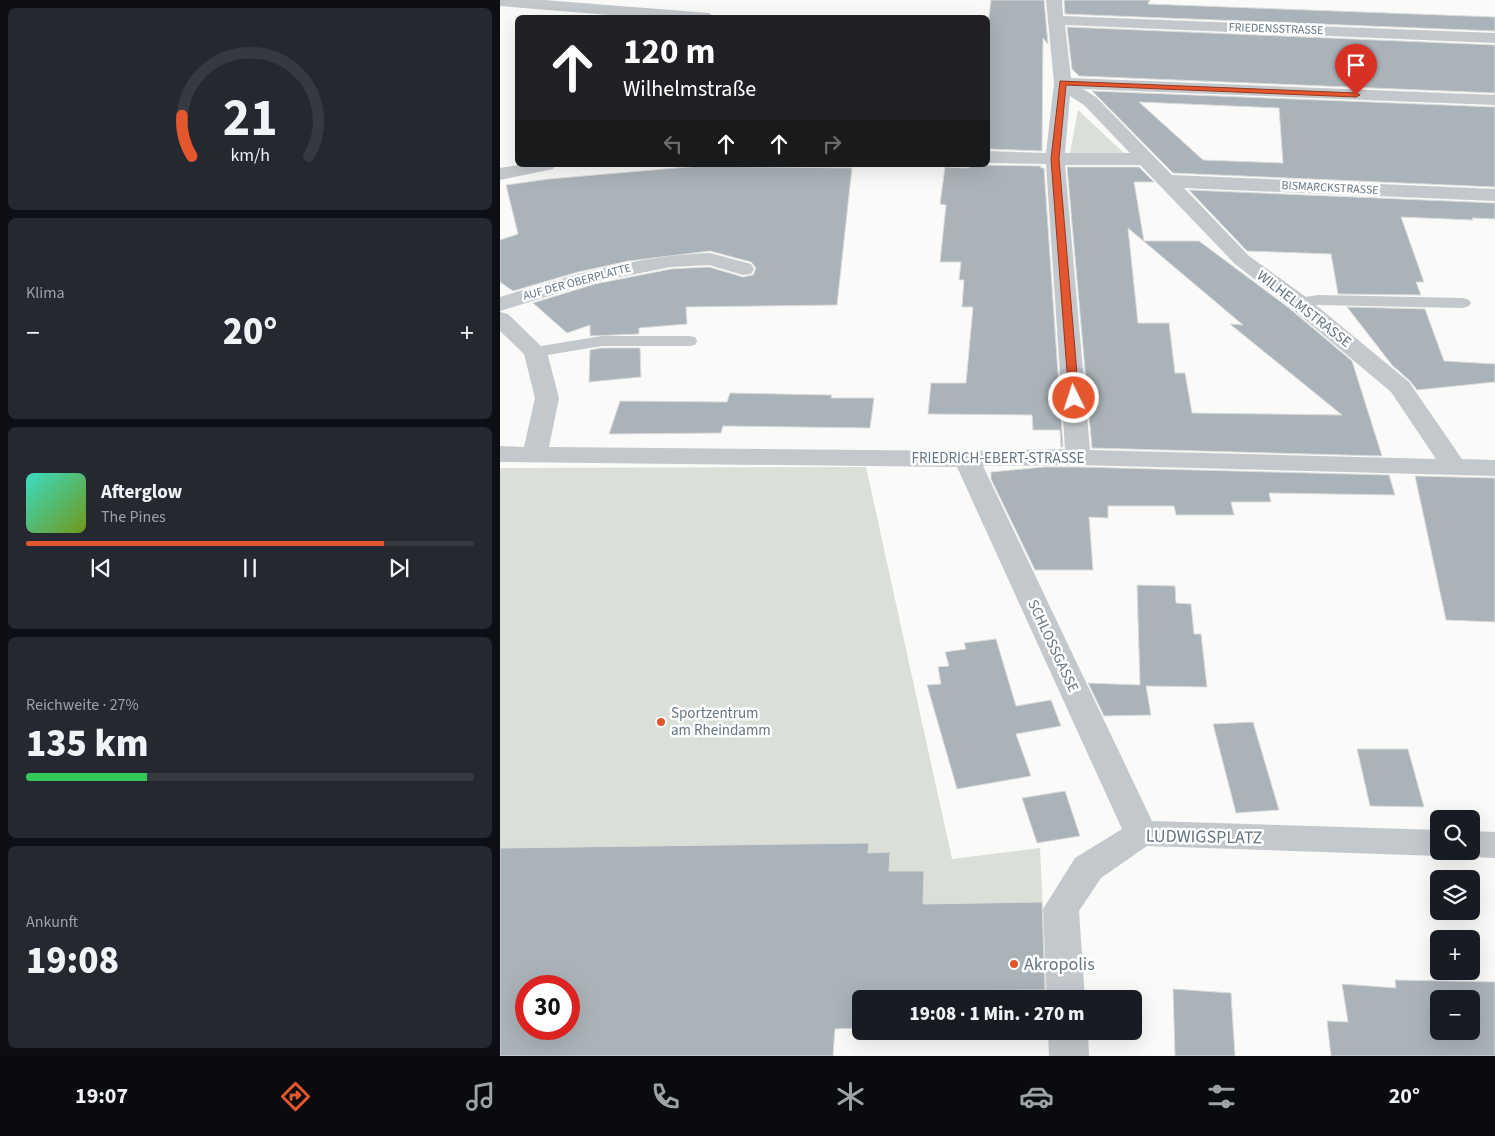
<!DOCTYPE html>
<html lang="de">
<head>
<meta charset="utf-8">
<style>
  body { margin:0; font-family:"Source Sans 3",sans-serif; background:#242831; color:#f1f3f6; height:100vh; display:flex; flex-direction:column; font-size:19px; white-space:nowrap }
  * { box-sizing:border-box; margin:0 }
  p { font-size:16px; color:#9ea1a6 }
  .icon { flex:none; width:28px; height:28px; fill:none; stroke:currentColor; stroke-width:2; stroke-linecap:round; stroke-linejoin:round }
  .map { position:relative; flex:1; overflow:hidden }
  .drawer { display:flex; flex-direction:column; gap:8px; padding:8px; background:#0d0f14; width:500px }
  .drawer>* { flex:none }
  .hud { position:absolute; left:15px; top:15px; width:475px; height:152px; border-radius:8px; box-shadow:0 5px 20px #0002; background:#202124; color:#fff; overflow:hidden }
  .controls { position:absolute; left:930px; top:810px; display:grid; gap:10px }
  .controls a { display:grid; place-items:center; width:50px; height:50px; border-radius:8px; background:#171b24; box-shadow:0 5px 20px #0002; font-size:25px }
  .speed { position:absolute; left:15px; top:975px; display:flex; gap:10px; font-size:25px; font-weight:700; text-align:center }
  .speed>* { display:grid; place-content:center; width:65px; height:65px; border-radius:50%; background:#171b24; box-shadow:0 5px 20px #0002; line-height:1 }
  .speed .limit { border:8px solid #d22; background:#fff; color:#111 }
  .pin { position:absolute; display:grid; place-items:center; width:42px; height:42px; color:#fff; margin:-51px -21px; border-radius:50% 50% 50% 0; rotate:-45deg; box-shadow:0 0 5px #0007 }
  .pin .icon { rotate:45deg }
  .me { position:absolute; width:55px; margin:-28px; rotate:356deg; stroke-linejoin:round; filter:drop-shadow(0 0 4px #0008) }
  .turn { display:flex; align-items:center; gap:18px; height:105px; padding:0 25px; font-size:22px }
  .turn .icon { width:65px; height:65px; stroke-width:2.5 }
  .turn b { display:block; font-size:35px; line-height:42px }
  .lanes { display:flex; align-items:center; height:48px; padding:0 25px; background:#0003; justify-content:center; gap:25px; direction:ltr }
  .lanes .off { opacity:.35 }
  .big { font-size:38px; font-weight:800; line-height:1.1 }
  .drawer .card { flex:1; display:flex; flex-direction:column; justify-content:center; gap:8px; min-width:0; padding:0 18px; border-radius:8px; background:#242831 }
  .drawer .dial { align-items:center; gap:0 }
  .dial svg { height:130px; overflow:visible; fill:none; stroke:#363941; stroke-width:7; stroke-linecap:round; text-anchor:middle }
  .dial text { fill:#f1f3f6; stroke:none }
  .song { display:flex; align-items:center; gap:15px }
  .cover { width:60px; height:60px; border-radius:8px; background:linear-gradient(135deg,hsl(170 70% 55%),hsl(80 70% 35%)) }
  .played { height:5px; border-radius:2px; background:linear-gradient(90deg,#e4572e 80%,#363941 80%) }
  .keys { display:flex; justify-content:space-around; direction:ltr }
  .heat { display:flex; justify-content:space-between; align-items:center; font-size:28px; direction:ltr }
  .charge { height:8px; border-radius:4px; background:linear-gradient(90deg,#34c759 27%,#363941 0) }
  .trip { position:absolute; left:352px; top:990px; width:290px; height:50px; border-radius:8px; background:#171b24; box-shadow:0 5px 20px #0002; font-weight:800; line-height:50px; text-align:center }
  .dock { display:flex; height:80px; justify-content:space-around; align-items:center; background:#090b0e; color:#9ea1a6 }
  .dock .icon { width:35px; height:35px }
  .dock .selected { color:#e4572e }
  .dock b { font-size:22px; color:#f1f3f6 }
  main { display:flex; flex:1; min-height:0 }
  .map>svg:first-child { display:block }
  .green { fill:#dadfd7; fill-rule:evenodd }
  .building { fill:#aab3b9; stroke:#dcdcda; fill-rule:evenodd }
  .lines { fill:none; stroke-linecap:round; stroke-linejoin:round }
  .lane { fill:#c3c8cc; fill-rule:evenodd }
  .street { fill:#c3c8cc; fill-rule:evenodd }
  .route { fill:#e4572e; stroke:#94391e }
  .poi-dot { fill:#e4572e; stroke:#fff; stroke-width:2 }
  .labels { text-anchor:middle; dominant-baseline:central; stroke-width:5; stroke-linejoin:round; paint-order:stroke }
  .far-street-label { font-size:12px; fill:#657683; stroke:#fff }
  .street-label { font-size:15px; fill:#657683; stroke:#fff }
  .poi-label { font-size:15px; fill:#657683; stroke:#fff; text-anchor:start }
  .near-street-label { font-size:18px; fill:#657683; stroke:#fff }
  .near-poi-label { font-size:18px; fill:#657683; stroke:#fff; text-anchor:start }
</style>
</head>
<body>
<main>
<section class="drawer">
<div class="card dial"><svg viewBox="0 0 100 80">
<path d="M14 69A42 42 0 1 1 86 69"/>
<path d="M14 69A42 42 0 0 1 8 44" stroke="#e4572e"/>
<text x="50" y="56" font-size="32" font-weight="700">21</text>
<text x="50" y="72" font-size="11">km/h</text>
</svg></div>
<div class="card"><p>Klima</p>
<div class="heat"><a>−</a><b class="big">20°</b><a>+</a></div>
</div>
<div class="card">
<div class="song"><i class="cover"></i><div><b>Afterglow</b><p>The Pines</p></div></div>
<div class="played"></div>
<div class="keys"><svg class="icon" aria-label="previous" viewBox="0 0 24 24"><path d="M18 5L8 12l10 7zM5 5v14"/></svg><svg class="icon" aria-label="pause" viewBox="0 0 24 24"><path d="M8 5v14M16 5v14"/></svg><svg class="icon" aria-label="next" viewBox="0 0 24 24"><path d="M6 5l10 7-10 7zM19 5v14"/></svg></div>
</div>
<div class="card"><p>Reichweite · 27%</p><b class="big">135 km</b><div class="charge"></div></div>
<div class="card"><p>Ankunft</p><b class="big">19:08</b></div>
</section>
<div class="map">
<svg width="995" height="1056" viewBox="0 0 995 1056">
  <rect width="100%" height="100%" fill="#fafaf8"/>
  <g class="green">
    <polygon points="578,110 625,154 570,153"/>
    <path d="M366 467 452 859 540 848 547 999H361V1026L0 1032V468ZM26 986H69V1029H26Z"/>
  </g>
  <g class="building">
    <polygon points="491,0 544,0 548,44 543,38 542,151 488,149 488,25"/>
    <polygon points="564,0 650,0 648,4 995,17 995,31 565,14"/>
    <polygon points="567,27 995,45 995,93 579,76 572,69"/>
    <path d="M592 91 995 107V187L673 173ZM639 102 779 108 783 163 703 160Z"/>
    <polygon points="469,165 541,166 541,168 544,168 563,447 561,447 560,430 533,430 532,415 428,414 431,383 466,383 473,307 462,307 464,280 459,280 461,262 440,262 446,205 440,204 445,167 469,168"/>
    <polygon points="199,166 352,168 337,305 186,307 187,324 139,328 139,334 90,336 90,325 67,333 33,303 95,284 171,269 209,267 243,277 253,275 256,268 251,262 210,251 129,261 78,272 13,291 0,282 0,240 18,234 6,185 49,179"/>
    <path d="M567 167H639L654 182H634L644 241H699L789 308 852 361 882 456 592 448ZM628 228 743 325 730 324 842 415 692 413 685 373H675L669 323H638Z"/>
    <polygon points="689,190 995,203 995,219 972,218 973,220 901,217 924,282 916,282 921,295 838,294 831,254 747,251"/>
    <polygon points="847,307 925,309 944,361 995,364 995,382 917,390 910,381 892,365"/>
    <polygon points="102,348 140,348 141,377 89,382 90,350"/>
    <polygon points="230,393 332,395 331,398 374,398 370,428 223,426 221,433 109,434 120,401 227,402"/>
    <polygon points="578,467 889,475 895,495 769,493 771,502 731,502 734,515 676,515 674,506 608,506 608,518 589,517 593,570 535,570 491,479 491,472 544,467"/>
    <polygon points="915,476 995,478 995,622 946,620"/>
    <polygon points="637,585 675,586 676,603 691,604 694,634 701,634 707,687 646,686 651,715 604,716 588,683 640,685"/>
    <polygon points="496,639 516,706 551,700 561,726 516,734 531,776 457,789 427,685 441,684 438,667 449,666 445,652 466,649 464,643"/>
    <polygon points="753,722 779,810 736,813 713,724"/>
    <polygon points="857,749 908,749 924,807 870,806"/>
    <polygon points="565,791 580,836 537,843 522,798"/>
    <path d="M369 843 368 853 390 852 389 871H424L423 904 542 902 545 990 422 991V999H361V1028L335 1029 333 1056H0V848ZM26 986H69V1029H26Z"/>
    <path d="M895 980 995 982V1056H831L827 1021 848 1022 842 984 896 988ZM939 999H971V1031H939Z"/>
    <polygon points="673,989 731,993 735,1056 675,1056"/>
  </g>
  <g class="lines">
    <g class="lane">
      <polygon points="818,295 963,298 969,300 971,303 969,306 963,308 818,305 798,307 792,305 790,302 792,299"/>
      <polygon points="102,336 189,336 195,337 197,341 195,345 189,346 102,346 35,357 29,356 27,352 29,348 35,347"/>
    </g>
    <g class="street">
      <polygon points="0,0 44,0 209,13 216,18 146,18 0,6"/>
      <path d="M546 0H562L563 16 995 33V43L565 25 571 78 995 95V105L583 89 596 97 672 175 995 189V201L684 188 749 256 806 297 909 382 962 459 995 460V476L578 465 483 466 652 821 939 830V851H952L939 856 647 846 601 878 579 911 585 999H547L543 909 575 858 622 829 457 467 0 462V446L24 447 35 398 24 354 0 331V312L8 314 47 352 59 398 49 447 466 451 565 449 546 164 488 163V151L546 153 554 83ZM570 96 584 105 630 153H565ZM565 165H640L735 264 790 307 891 392 936 459 590 450Z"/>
      <polygon points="18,165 55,165 53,169 0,180 0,168"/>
      <path d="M210 253 251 264 254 269 251 274 243 275 209 265 171 267 95 282 0 311V297C72 275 135 256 210 253Z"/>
      <polygon points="971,831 995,832 995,858 971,857 959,853 958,851 971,851"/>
      <polygon points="548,1031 588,1031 589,1056 549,1056"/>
    </g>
  </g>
  <polygon class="route" points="560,81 856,93 860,95 856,97 566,85 559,159 579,398 574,401 569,398 551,159"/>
  <g class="poi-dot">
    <circle cx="161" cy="722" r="5"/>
    <circle cx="514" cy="964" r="5"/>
  </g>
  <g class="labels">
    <g class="far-street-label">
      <text transform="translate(776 29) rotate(2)">FRIEDENSSTRASSE</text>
      <text transform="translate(830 188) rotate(3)">BISMARCKSTRASSE</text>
      <text transform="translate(77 282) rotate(-15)">AUF DER OBERPLATTE</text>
    </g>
    <g class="street-label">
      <text transform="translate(804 309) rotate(38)">WILHELMSTRASSE</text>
      <text x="498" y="458">FRIEDRICH-EBERT-STRASSE</text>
      <text transform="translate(553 646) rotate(65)">SCHLOSSGASSE</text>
    </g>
    <g class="poi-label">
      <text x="171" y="713">Sportzentrum<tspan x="171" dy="17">am Rheindamm</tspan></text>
    </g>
    <g class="near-street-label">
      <text transform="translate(704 837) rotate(1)">LUDWIGSPLATZ</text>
    </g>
    <g class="near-poi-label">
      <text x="524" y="964">Akropolis</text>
    </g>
  </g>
</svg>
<div class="controls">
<a><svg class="icon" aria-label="search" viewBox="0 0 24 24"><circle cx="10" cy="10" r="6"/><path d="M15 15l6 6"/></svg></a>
<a><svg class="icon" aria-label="layers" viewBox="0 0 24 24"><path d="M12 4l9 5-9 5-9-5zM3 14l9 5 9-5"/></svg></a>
<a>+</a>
<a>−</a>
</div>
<div class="speed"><div class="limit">30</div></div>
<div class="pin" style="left:856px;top:95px;background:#d93025"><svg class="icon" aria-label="arrive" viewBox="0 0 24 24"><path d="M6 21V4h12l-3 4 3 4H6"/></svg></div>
<svg class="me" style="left:574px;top:398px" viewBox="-20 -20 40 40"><circle r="17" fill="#e4572e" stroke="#fff" stroke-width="3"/><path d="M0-11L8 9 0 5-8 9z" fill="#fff"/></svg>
<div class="trip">19:08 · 1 Min. · 270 m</div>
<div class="hud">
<div class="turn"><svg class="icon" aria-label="ahead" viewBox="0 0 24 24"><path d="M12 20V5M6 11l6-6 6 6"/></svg><div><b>120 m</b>Wilhelmstraße</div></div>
<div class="lanes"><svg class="icon off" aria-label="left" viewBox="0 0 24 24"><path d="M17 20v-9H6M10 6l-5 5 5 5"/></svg><svg class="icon" aria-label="ahead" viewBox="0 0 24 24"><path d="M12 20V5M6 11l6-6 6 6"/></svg><svg class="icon" aria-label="ahead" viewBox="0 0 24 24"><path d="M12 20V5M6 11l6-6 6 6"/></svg><svg class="icon off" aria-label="right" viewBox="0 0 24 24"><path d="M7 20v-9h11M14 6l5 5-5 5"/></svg></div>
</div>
</div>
</main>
<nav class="dock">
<b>19:07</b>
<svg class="icon selected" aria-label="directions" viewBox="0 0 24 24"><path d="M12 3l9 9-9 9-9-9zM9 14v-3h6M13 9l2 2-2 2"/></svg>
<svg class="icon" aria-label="music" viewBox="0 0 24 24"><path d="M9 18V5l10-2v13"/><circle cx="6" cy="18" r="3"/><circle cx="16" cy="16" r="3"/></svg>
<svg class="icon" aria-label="phone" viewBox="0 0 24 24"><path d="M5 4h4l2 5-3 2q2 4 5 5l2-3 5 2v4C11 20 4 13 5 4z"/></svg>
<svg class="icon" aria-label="climate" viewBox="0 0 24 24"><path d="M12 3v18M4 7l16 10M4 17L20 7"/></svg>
<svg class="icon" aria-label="car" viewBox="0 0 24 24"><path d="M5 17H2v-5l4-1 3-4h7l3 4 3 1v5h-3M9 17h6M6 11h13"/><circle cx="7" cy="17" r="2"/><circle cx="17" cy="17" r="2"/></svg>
<svg class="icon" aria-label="filters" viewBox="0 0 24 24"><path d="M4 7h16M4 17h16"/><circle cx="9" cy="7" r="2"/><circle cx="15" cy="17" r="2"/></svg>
<b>20°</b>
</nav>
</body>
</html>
